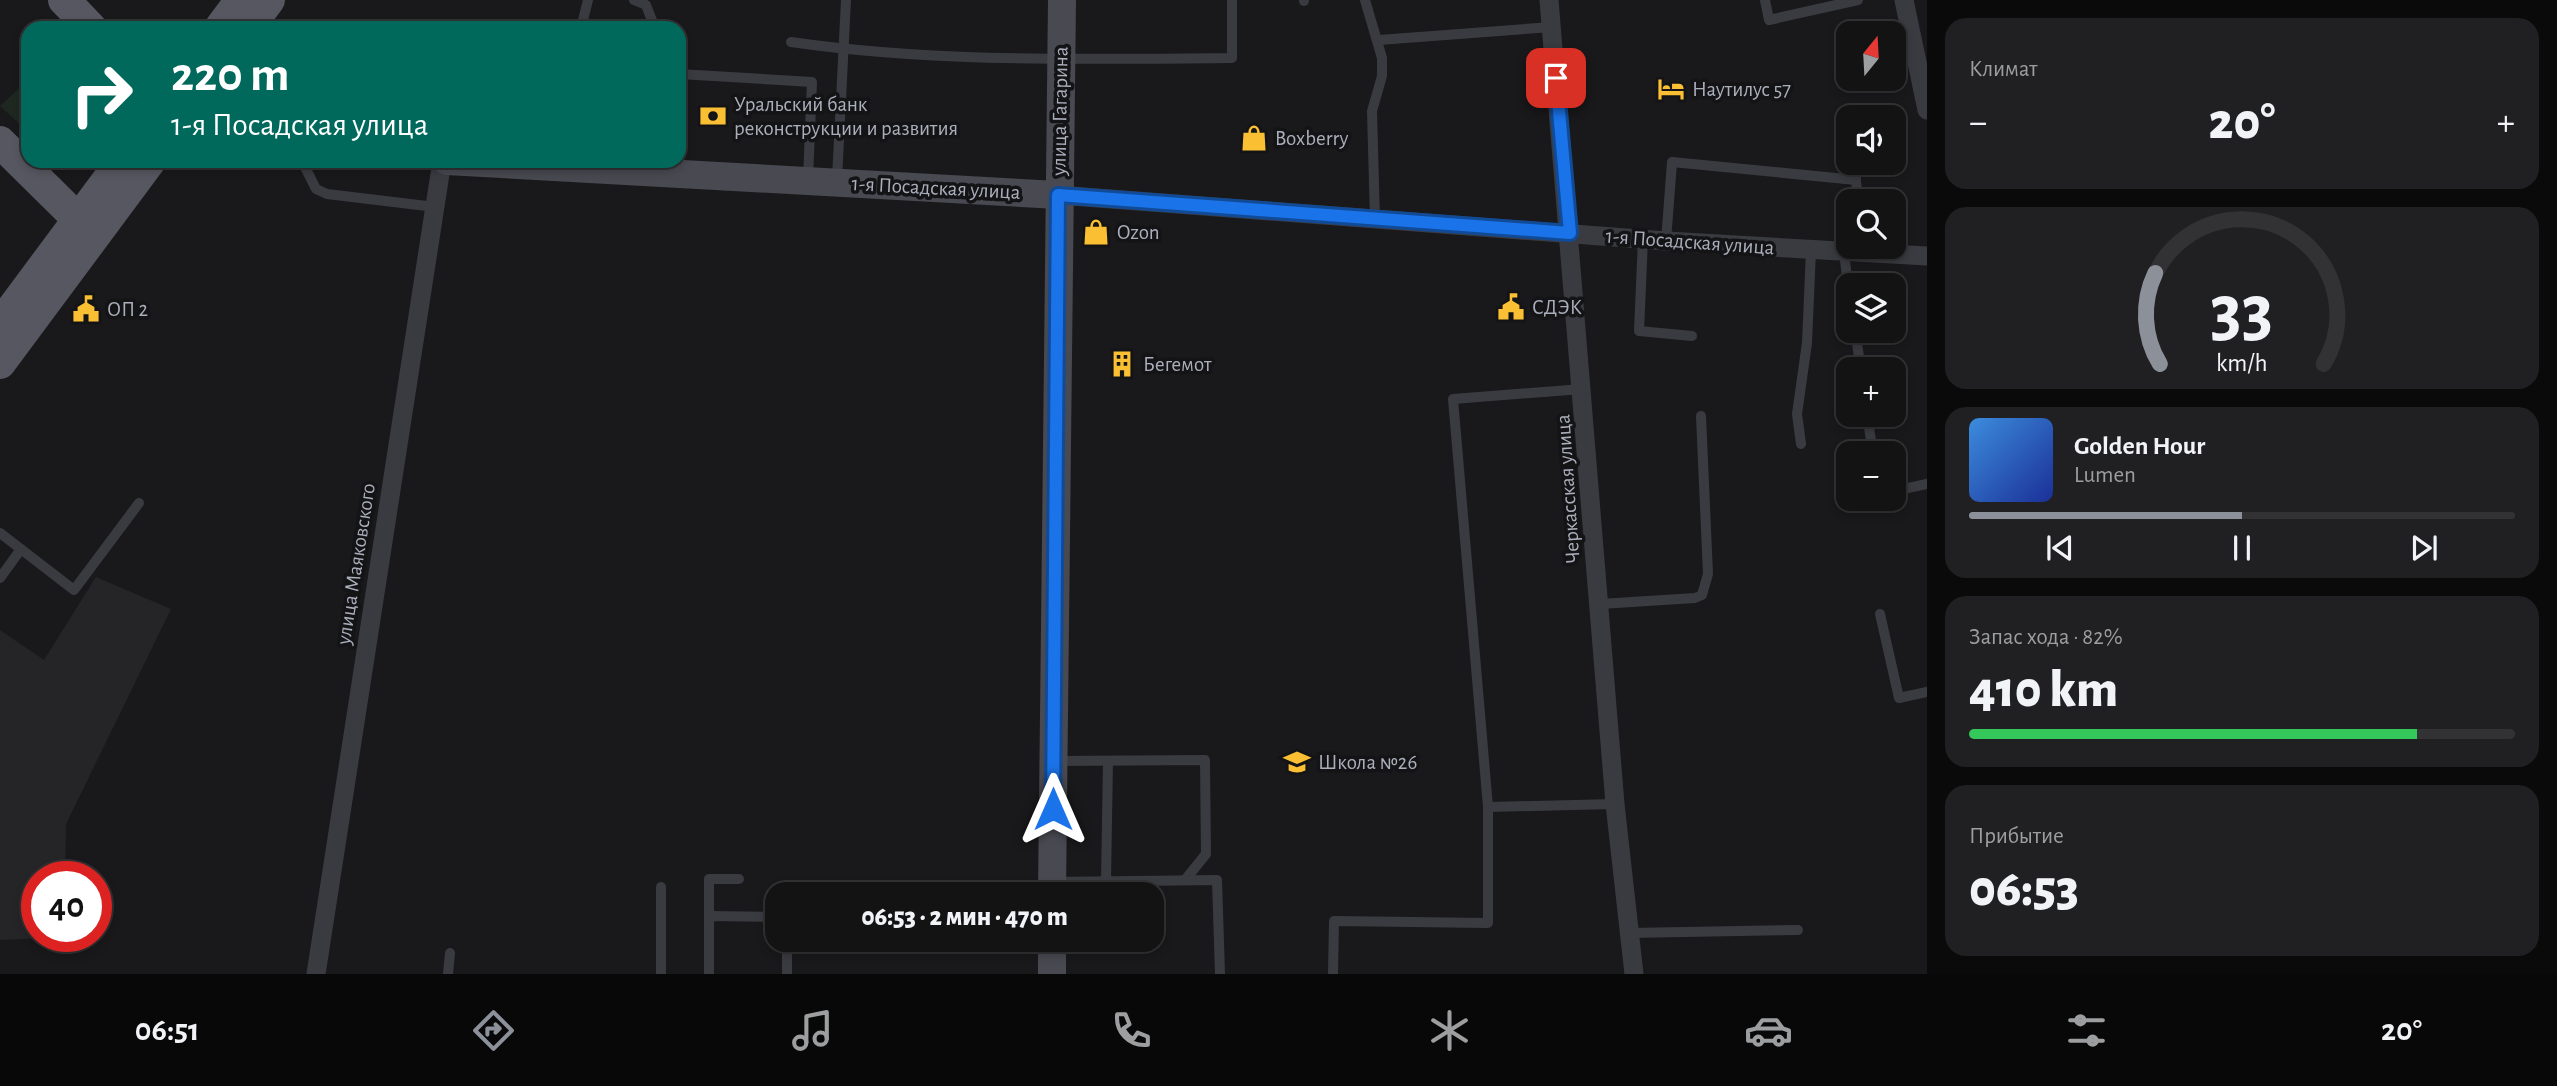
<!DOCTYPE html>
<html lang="ru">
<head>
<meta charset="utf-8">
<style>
  body { margin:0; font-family:"Alegreya Sans",sans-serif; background:#202022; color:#f1f3f6; height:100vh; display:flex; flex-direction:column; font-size:26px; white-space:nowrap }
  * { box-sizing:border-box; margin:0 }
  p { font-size:23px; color:#9d9ea0 }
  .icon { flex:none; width:38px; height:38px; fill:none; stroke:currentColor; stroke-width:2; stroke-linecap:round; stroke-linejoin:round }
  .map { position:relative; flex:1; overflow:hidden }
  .panel { display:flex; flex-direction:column; gap:18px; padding:18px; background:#0a0a0b; width:630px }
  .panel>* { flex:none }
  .top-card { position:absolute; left:21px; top:21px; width:665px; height:147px; border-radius:21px; box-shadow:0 4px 10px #0003,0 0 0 2px #323234; background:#00695c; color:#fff; overflow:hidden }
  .needle { width:46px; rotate:18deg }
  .buttons { position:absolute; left:1836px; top:21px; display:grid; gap:14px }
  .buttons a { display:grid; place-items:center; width:70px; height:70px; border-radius:14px; background:#131314; box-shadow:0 4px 10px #0003,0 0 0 2px #323234; font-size:35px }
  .speed { position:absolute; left:21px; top:861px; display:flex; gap:14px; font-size:35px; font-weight:700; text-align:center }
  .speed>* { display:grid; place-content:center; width:91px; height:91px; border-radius:50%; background:#131314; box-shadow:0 4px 10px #0003,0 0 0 2px #323234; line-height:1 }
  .speed .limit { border:10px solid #d22; background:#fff; color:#111 }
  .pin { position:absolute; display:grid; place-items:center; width:60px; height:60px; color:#fff; margin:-30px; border-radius:14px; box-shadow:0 4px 10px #0006 }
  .me { position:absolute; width:77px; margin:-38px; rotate:0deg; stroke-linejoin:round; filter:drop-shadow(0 0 5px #0008) }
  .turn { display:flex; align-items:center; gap:24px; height:147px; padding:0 35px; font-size:32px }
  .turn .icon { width:91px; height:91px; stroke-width:2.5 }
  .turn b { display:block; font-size:49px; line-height:60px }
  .big { font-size:52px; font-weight:800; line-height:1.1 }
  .panel .widget { flex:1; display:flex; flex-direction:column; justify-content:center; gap:10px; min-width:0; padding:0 24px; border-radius:21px; background:#202022 }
  .panel .dial { align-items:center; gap:0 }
  .dial svg { height:182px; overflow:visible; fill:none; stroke:#323234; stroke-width:7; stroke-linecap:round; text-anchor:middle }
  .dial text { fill:#f1f3f6; stroke:none }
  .song { display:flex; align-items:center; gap:21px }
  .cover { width:84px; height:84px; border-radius:10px; background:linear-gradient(135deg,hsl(210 70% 55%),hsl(230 70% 35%)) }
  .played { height:7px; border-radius:4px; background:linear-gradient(90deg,#8c9099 50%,#323234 50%) }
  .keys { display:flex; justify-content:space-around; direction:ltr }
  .heat { display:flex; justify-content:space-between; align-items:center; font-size:38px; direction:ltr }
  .charge { height:10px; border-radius:5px; background:linear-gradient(90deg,#34c759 82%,#323234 0) }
  .trip { position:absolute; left:765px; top:882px; width:399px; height:70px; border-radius:21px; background:#131314; box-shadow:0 4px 10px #0003,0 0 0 2px #323234; font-weight:800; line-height:70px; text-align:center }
  .tab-bar { display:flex; height:112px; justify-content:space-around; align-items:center; background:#080808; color:#9d9ea0 }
  .tab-bar .icon { width:49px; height:49px }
  .tab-bar .selected { color:#8c9099 }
  .tab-bar b { font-size:32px; color:#f1f3f6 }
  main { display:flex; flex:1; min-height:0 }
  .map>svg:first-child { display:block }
  .built { fill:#252528 }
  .green { fill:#1e2720 }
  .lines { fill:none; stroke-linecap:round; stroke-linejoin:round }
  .lane { stroke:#3a3b41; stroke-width:10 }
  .street { stroke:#3a3b41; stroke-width:19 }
  .secondary { stroke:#484951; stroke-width:28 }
  .primary { stroke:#565760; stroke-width:32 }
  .route-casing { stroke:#114b97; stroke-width:18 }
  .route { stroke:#1a73e8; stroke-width:12 }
  .labels { text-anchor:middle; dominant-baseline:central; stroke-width:7; stroke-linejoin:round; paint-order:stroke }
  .poi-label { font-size:21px; fill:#abafbc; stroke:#141416; text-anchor:start }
  .street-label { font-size:21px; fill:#abafbc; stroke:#141416 }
</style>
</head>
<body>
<main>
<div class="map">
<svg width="1927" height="974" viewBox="0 0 1927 974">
  <rect width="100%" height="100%" fill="#19191b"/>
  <polygon class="built" points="96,577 171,609 66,824 65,877 37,877 37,936 65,937 0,940 0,630 44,660"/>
  <polygon class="green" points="28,80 28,132 0,106"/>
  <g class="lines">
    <g class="lane">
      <polyline points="634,0 646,5 655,28"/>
      <polyline points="1365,0 1382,58 1382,76 1372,111 1375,220"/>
      <polyline points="1765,0 1769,20 1858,0"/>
      <polyline points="1304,1 1304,0"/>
      <polyline points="581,28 588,0"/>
      <polyline points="1379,40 1552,27"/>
      <path d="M791 42C936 63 1085 59 1232 58V0"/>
      <polyline points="679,74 812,82 808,179"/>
      <polyline points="1845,124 1848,141"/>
      <polyline points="302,161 316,189 327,194 435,207"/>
      <polyline points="1852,163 1856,180"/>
      <polyline points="837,179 846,0"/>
      <polyline points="1643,239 1639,331 1692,336"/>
      <polyline points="1666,241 1672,162 1856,180 1858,201"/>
      <polyline points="1844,252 1848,285"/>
      <polyline points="1855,331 1861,369"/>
      <polyline points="1867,415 1873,453"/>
      <polyline points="1801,444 1797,414 1807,343 1811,250"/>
      <polyline points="1894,491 1927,484"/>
      <polyline points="0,533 74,590 139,503"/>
      <polyline points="0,578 21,549"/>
      <polyline points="1600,604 1695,598 1702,595 1708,574 1701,416"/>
      <polyline points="1880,614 1899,698 1927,692"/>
      <polyline points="1054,761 1205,760 1206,854 1185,880"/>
      <polyline points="1488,807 1453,399 1582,389"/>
      <polyline points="1106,881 1108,761"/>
      <polyline points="1053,882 1217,880 1220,974"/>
      <polyline points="709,916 709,879 739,879"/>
      <polyline points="1629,933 1798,930"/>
      <polyline points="448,974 450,953"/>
      <polyline points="661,974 661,887"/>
      <polyline points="709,974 709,916 777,917"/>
      <polyline points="787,974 787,940"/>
      <polyline points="1333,974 1334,921 1488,923 1488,807 1615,804"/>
    </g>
    <g class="street">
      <polyline points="1549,0 1615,804 1634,974"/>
      <polyline points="1904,0 1927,110"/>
      <polyline points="1058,195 1666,241 1927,256"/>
      <polyline points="316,974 442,161"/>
    </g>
    <g class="secondary">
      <polyline points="447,161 1058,195"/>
      <polyline points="1052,894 1062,0"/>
      <polyline points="1052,974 1052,940"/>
    </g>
    <g class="primary">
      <polyline points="64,0 91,28"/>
      <polyline points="220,28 241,0"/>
      <polyline points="248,28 269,0"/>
      <polyline points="0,142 94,235"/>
      <polyline points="0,325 122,161"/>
      <polyline points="0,363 150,161"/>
    </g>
  </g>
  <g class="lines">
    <g class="route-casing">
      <polyline id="route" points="1053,809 1058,195 1570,233 1556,78"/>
    </g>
    <use href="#route" class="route"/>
  </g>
  <defs>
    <g id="hotel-bare" transform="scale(2.1)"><path d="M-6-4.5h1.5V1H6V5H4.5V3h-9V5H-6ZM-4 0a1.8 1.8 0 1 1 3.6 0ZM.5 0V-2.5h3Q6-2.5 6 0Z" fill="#fabf32" stroke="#141416" stroke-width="2.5" paint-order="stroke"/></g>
    <g id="bank-bare" transform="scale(2.1)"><path d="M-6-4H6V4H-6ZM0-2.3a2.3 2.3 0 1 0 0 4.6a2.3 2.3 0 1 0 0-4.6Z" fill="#fabf32" stroke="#141416" stroke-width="2.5" paint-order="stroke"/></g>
    <g id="shop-bare" transform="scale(2.1)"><path d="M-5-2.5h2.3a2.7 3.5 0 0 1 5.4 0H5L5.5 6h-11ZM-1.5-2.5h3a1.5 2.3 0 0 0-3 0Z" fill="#fabf32" stroke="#141416" stroke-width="2.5" paint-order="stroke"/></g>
    <g id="civic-bare" transform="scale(2.1)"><path d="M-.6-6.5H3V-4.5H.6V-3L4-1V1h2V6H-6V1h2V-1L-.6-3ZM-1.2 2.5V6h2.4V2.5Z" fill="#fabf32" stroke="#141416" stroke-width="2.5" paint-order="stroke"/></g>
    <g id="building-bare" transform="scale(2.1)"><path d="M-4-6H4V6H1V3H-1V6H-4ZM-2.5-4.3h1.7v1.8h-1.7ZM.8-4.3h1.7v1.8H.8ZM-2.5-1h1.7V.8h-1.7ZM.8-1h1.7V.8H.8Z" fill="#fabf32" stroke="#141416" stroke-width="2.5" paint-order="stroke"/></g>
    <g id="school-bare" transform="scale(2.1)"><path d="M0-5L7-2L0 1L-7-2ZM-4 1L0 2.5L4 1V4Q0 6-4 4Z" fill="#fabf32" stroke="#141416" stroke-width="2.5" paint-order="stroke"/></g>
  </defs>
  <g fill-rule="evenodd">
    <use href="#hotel-bare" x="1671" y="89"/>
    <use href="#bank-bare" x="713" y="116"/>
    <use href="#shop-bare" x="1254" y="138"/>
    <use href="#shop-bare" x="1096" y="232"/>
    <use href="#civic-bare" x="1511" y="307"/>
    <use href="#civic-bare" x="86" y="309"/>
    <use href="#building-bare" x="1122" y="364"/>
    <use href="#school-bare" x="1297" y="762"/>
  </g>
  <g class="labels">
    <g class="poi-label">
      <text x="1692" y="89">Наутилус 57</text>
      <text x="734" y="104">Уральский банк<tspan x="734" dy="24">реконструкции и развития</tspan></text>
      <text x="1275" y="138">Boxberry</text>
      <text x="1117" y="232">Ozon</text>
      <text x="1532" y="307">СДЭК</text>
      <text x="107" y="309">ОП 2</text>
      <text x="1143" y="364">Бегемот</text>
      <text x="1318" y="762">Школа №26</text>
    </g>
    <g class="street-label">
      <text transform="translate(1060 111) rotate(-89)">улица Гагарина</text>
      <text transform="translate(936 188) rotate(3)">1-я Посадская улица</text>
      <text transform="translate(1690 242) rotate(4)">1-я Посадская улица</text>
      <text transform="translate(1568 489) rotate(-94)">Черкасская улица</text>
      <text transform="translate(356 564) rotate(-81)">улица Маяковского</text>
    </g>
  </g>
</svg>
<div class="buttons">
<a><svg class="needle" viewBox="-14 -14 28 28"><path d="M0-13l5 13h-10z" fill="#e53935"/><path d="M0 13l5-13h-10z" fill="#9d9ea0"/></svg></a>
<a><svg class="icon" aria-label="sound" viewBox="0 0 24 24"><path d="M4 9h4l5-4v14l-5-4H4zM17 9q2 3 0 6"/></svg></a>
<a><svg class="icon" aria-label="search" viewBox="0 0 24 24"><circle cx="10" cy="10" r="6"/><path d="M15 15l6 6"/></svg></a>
<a><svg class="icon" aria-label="layers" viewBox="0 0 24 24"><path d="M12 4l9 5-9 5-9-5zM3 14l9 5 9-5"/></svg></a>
<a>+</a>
<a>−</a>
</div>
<div class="speed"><div class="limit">40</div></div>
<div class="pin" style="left:1556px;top:78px;background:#d93025"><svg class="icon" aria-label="arrive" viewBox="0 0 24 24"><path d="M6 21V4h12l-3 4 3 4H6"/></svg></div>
<svg class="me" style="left:1053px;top:809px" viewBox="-20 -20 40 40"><path d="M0-17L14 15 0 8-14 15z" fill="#1a73e8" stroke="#fff" stroke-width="4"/></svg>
<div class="trip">06:53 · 2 мин · 470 m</div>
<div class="top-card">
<div class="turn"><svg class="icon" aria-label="right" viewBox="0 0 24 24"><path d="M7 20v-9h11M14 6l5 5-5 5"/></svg><div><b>220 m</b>1-я Посадская улица</div></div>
</div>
</div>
<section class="panel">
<div class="widget"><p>Климат</p>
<div class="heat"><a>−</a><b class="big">20°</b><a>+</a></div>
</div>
<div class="widget dial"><svg viewBox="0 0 100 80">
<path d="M14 69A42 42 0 1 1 86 69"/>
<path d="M14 69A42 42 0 0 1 12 29" stroke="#8c9099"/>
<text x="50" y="56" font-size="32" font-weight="700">33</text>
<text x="50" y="72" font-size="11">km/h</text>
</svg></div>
<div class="widget">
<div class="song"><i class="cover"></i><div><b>Golden Hour</b><p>Lumen</p></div></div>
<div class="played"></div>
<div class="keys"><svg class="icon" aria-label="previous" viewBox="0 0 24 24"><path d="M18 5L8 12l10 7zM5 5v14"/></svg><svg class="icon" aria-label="pause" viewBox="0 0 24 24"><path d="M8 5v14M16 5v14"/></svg><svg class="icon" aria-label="next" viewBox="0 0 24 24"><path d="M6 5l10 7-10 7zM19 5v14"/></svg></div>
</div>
<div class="widget"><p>Запас хода · 82%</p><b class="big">410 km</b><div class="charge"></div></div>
<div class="widget"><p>Прибытие</p><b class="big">06:53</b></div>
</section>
</main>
<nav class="tab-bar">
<b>06:51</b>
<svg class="icon selected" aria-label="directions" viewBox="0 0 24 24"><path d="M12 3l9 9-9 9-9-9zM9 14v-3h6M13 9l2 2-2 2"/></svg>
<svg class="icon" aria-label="music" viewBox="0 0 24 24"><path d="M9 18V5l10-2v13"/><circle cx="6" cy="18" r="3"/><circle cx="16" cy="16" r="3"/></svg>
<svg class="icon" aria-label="phone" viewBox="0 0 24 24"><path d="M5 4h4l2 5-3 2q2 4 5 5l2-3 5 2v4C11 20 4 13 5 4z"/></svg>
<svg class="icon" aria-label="climate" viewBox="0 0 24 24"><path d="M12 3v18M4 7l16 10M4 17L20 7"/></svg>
<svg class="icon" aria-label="car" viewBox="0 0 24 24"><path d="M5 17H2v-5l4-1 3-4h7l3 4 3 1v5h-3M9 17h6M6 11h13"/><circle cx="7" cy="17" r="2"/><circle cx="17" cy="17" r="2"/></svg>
<svg class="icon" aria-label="filters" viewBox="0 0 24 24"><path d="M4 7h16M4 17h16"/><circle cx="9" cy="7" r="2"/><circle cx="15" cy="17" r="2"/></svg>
<b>20°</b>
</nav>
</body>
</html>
